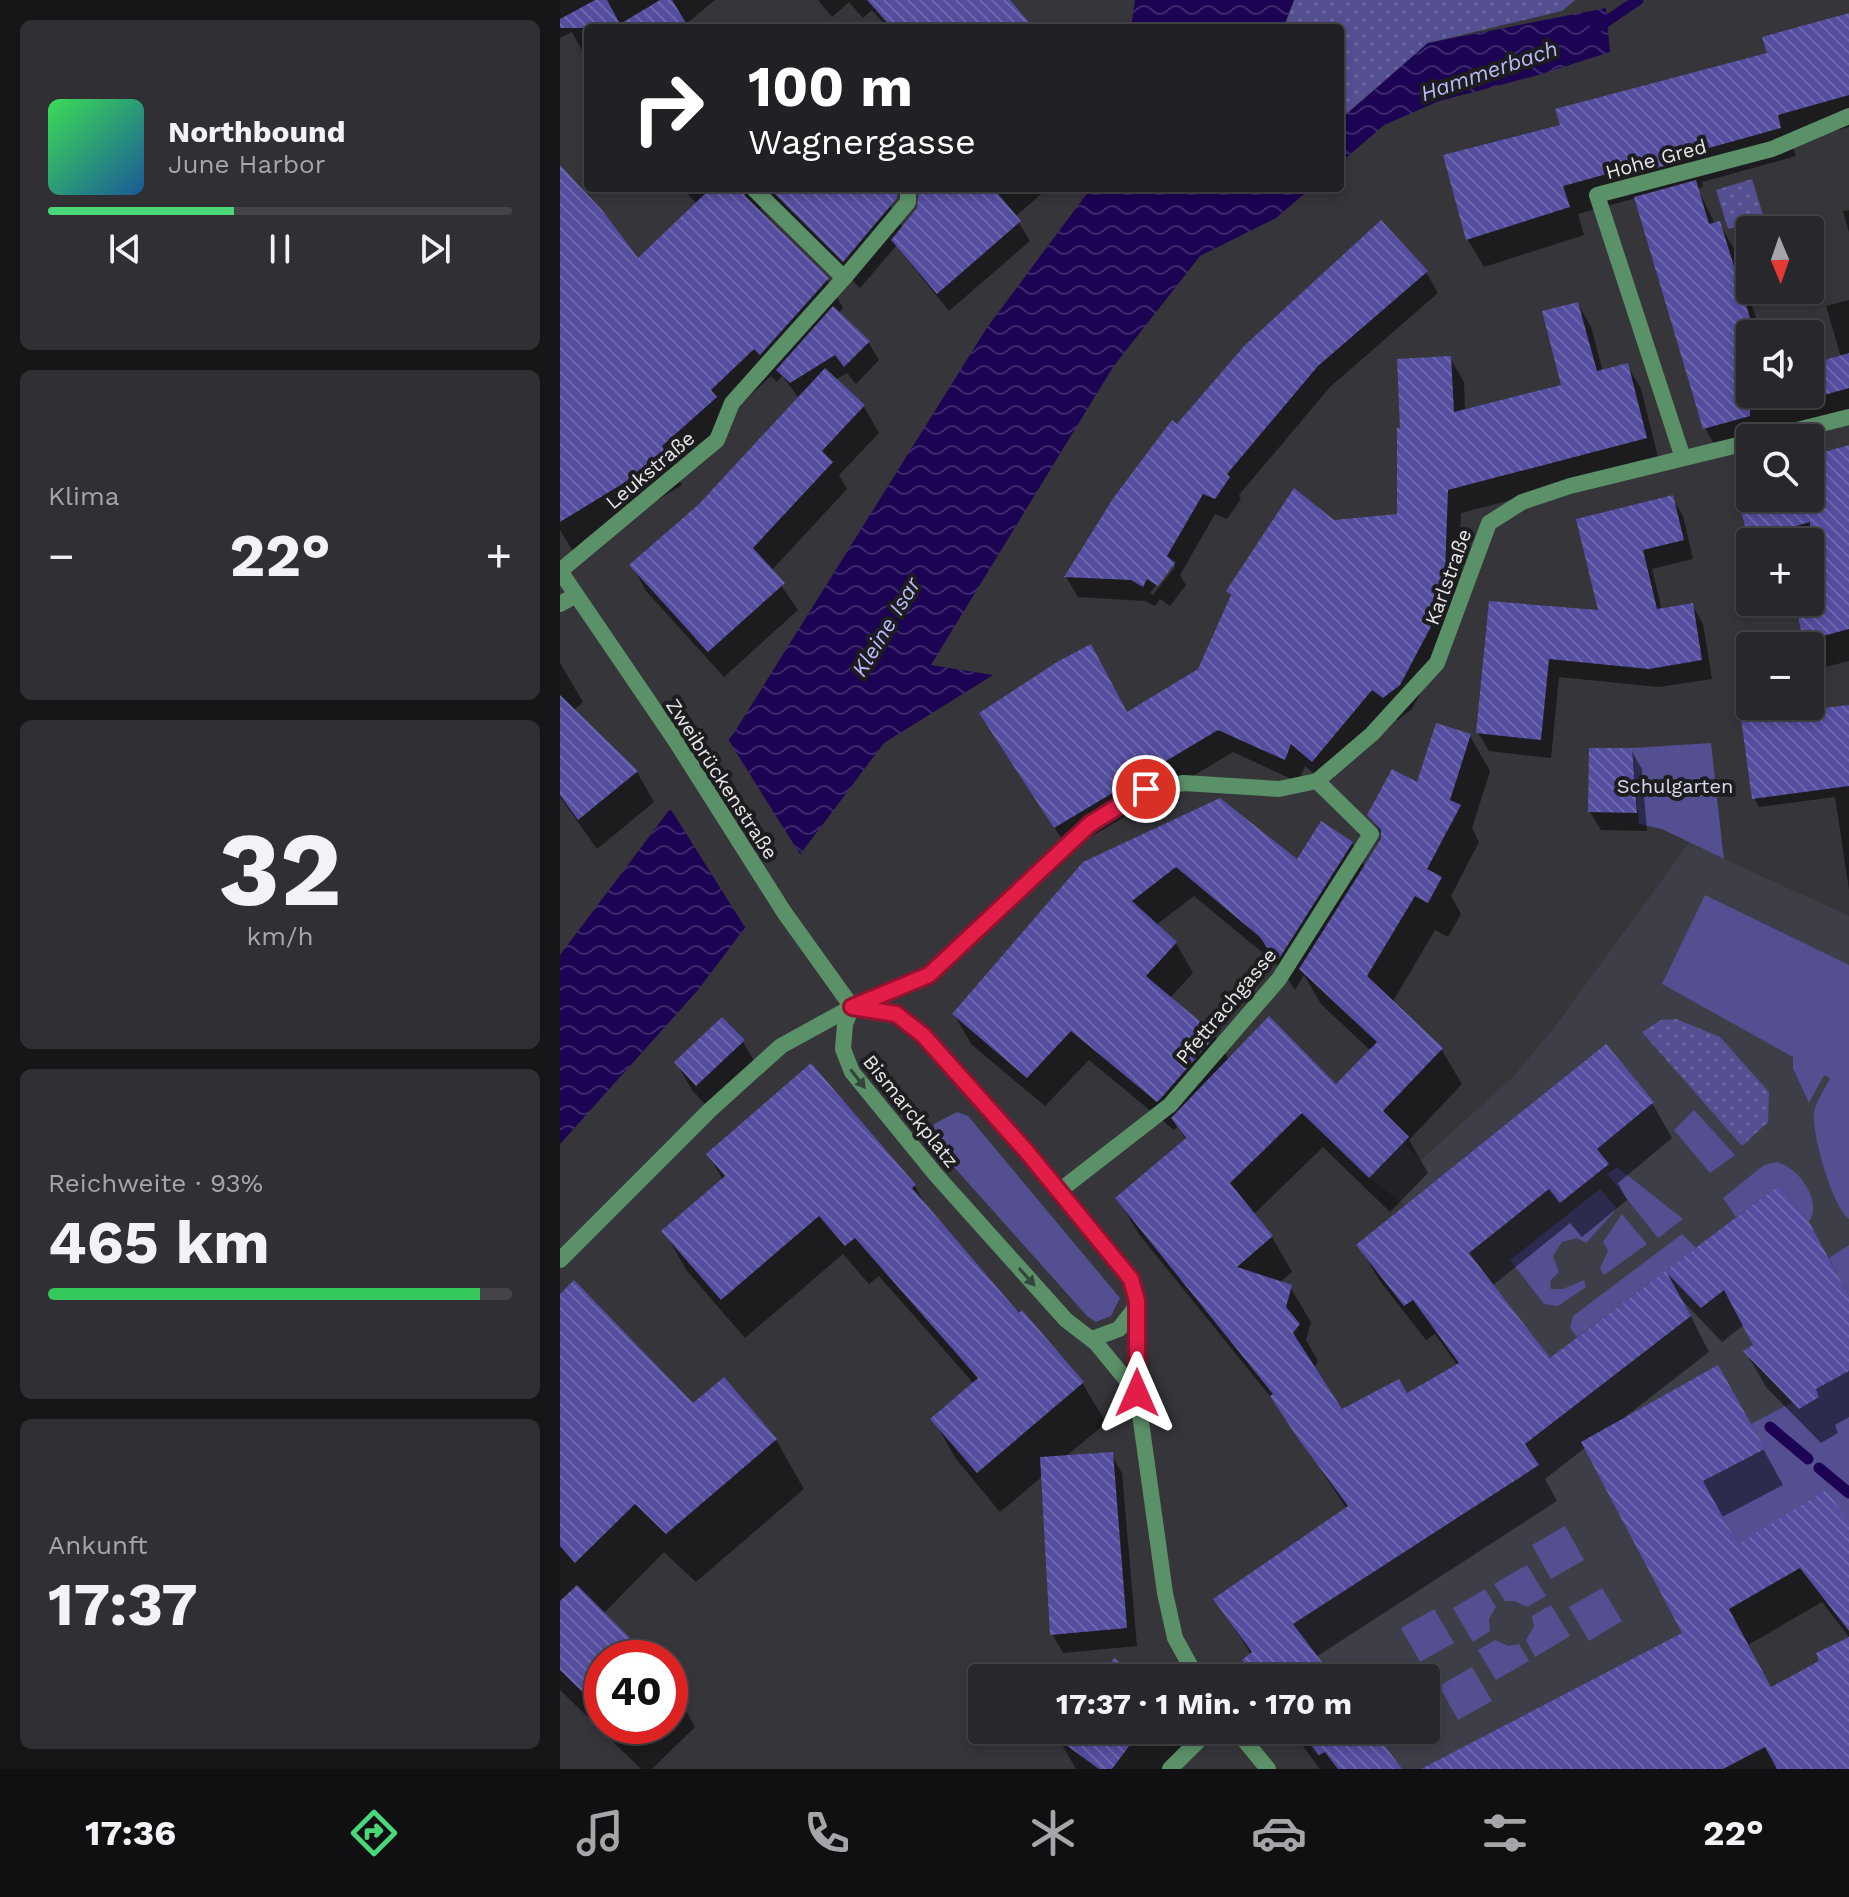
<!DOCTYPE html>
<html lang="de">
<head>
<meta charset="utf-8">
<style>
  body { margin:0; font-family:"Work Sans",sans-serif; background:#303034; color:#f1f3f6; height:100vh; display:flex; flex-direction:column; font-size:30px; white-space:nowrap }
  * { box-sizing:border-box; margin:0 }
  p { font-size:26px; color:#a5a6a9 }
  .icon { flex:none; width:44px; height:44px; fill:none; stroke:currentColor; stroke-width:2; stroke-linecap:round; stroke-linejoin:round }
  .map { position:relative; flex:1; overflow:hidden }
  .drawer { display:flex; flex-direction:column; gap:20px; padding:20px; background:#161618; width:560px }
  .drawer>* { flex:none }
  .guide { position:absolute; left:24px; top:24px; width:760px; height:168px; border-radius:8px; box-shadow:0 4px 12px #0003,0 0 0 2px #444448; background:#202124; color:#fff; overflow:hidden }
  .needle { width:52px; rotate:178deg }
  .buttons { position:absolute; left:1176px; top:216px; display:grid; gap:16px }
  .buttons a { display:grid; place-items:center; width:88px; height:88px; border-radius:8px; background:#28282c; box-shadow:0 4px 12px #0003,0 0 0 2px #444448; font-size:40px }
  .speed { position:absolute; left:24px; top:1640px; display:flex; gap:16px; font-size:40px; font-weight:700; text-align:center }
  .speed>* { display:grid; place-content:center; width:104px; height:104px; border-radius:50%; background:#28282c; box-shadow:0 4px 12px #0003,0 0 0 2px #444448; line-height:1 }
  .speed .limit { border:12px solid #d22; background:#fff; color:#111 }
  .pin { position:absolute; display:grid; place-items:center; width:68px; height:68px; color:#fff; margin:-34px; border:4px solid #fff; border-radius:50%; box-shadow:0 2px 8px #0007 }
  .me { position:absolute; width:88px; margin:-44px; rotate:0deg; stroke-linejoin:round; filter:drop-shadow(0 0 6px #0008) }
  .turn { display:flex; align-items:center; gap:28px; height:168px; padding:0 32px; font-size:36px }
  .turn .icon { width:104px; height:104px; stroke-width:2.5 }
  .turn b { display:block; font-size:56px; line-height:68px }
  .big { font-size:60px; font-weight:700; line-height:1.1 }
  .drawer .widget { flex:1; display:flex; flex-direction:column; justify-content:center; gap:12px; min-width:0; padding:0 28px; border-radius:12px; background:#303034 }
  .drawer .dial { align-items:center; gap:0 }
  .dial b { font-size:104px; line-height:1 }
  .song { display:flex; align-items:center; gap:24px }
  .cover { width:96px; height:96px; border-radius:12px; background:linear-gradient(135deg,hsl(130 70% 55%),hsl(210 70% 35%)) }
  .played { height:8px; border-radius:4px; background:linear-gradient(90deg,#49d778 40%,#444448 40%) }
  .keys { display:flex; justify-content:space-around; direction:ltr }
  .heat { display:flex; justify-content:space-between; align-items:center; font-size:44px; direction:ltr }
  .charge { height:12px; border-radius:6px; background:linear-gradient(90deg,#34c759 93%,#444448 0) }
  .trip { position:absolute; left:408px; top:1664px; width:472px; height:80px; border-radius:8px; background:#28282c; box-shadow:0 4px 12px #0003,0 0 0 2px #444448; font-weight:700; line-height:80px; text-align:center }
  .menu { display:flex; height:128px; justify-content:space-around; align-items:center; background:#101012; color:#a5a6a9 }
  .menu .icon { width:56px; height:56px }
  .menu .active { color:#49d778 }
  .menu b { font-size:36px; color:#f1f3f6 }
  main { display:flex; flex:1; min-height:0 }
  .map>svg:first-child { display:block }
  .built { fill:#3e3e49 }
  .green { fill:#544f91 }
  .park { fill:url(#park-dots) }
  .water { fill:url(#water-waves) }
  .pier { fill:#35353a }
  .shadow { fill:#0007; fill-rule:evenodd }
  .lines { fill:none; stroke-linecap:round; stroke-linejoin:round }
  .stream { stroke:#1c0354; stroke-width:11 }
  .building { fill:url(#building-back-hatch) }
  .minor { stroke:#5b9168; stroke-width:16 }
  .tertiary { stroke:#5b9168; stroke-width:16 }
  .oneway { fill:#334639 }
  .route-casing { stroke:#92132f; stroke-width:20 }
  .route { stroke:#e11d48; stroke-width:14 }
  .labels { text-anchor:middle; dominant-baseline:central; stroke-width:8; stroke-linejoin:round; paint-order:stroke }
  .street-label { font-size:20px; fill:#e7e7eb; stroke:#1d1d1f }
  .park-label { font-size:20px; fill:#d9daf1; stroke:#1d1d1f }
  .water-label { font-size:22px; font-style:italic; fill:#bab9fd; stroke:#1d1d1f }
</style>
</head>
<body>
<main>
<section class="drawer">
<div class="widget">
<div class="song"><i class="cover"></i><div><b>Northbound</b><p>June Harbor</p></div></div>
<div class="played"></div>
<div class="keys"><svg class="icon" aria-label="previous" viewBox="0 0 24 24"><path d="M18 5L8 12l10 7zM5 5v14"/></svg><svg class="icon" aria-label="pause" viewBox="0 0 24 24"><path d="M8 5v14M16 5v14"/></svg><svg class="icon" aria-label="next" viewBox="0 0 24 24"><path d="M6 5l10 7-10 7zM19 5v14"/></svg></div>
</div>
<div class="widget"><p>Klima</p>
<div class="heat"><a>−</a><b class="big">22°</b><a>+</a></div>
</div>
<div class="widget dial"><b>32</b><p>km/h</p></div>
<div class="widget"><p>Reichweite · 93%</p><b class="big">465 km</b><div class="charge"></div></div>
<div class="widget"><p>Ankunft</p><b class="big">17:37</b></div>
</section>
<div class="map">
<svg width="1289" height="1769" viewBox="0 0 1289 1769">
  <defs>
    <pattern id="park-dots" width="8" height="8" patternUnits="userSpaceOnUse" patternTransform="scale(2)"><rect width="8" height="8" fill="#544f91"/><path d="M2 2h.1M6 6h.1" fill="none" stroke="#6d68a1" stroke-width="1.8" stroke-linecap="round"/></pattern>
    <pattern id="water-waves" width="16" height="10" patternUnits="userSpaceOnUse" patternTransform="scale(2)"><rect width="16" height="10" fill="#1c0354"/><path d="M0 5q4-4 8 0t8 0" fill="none" stroke="#3d286d"/></pattern>
    <pattern id="building-back-hatch" width="6" height="6" patternUnits="userSpaceOnUse" patternTransform="scale(2)"><rect width="6" height="6" fill="#554d9f"/><path d="M-1 5l2 2M0 0l6 6M5-1l2 2" fill="none" stroke="#6d67ac"/></pattern>
  </defs>
  <rect width="100%" height="100%" fill="#35353a"/>
  <polygon class="built" points="1129,843 1289,916 1289,1245 1269,1258 1289,1296 1289,1371 1257,1389 1259,1397 1205,1449 1178,1544 1122,1633 861,1769 778,1769 765,1752 757,1757 736,1730 866,1730 866,1678 697,1678 682,1660 692,1652 653,1599 934,1410 853,1300 844,1306 796,1245 845,1205 809,1178 843,1143 861,1160 953,1077 994,1028"/>
  <g class="green">
    <polygon points="1151,743 1162,843 1164,859 1102,829 1079,824 1072,748"/>
    <path d="M1145 895 1289 965V1219C1272 1205 1252 1135 1254 1113 1255 1102 1266 1088 1270 1078L1264 1075 1249 1103 1233 1068V1057L1102 984Z"/>
    <polygon points="1134,1110 1175,1155 1150,1173 1114,1130"/>
    <polygon points="397,1112 408,1116 560,1298 551,1316 536,1322 527,1316 377,1148 372,1138 374,1124"/>
    <path d="M1217 1162C1239 1168 1263 1201 1249 1222L1219 1185 1176 1217 1163 1198 1204 1165Z"/>
    <polygon points="1057,1167 1123,1219 1098,1238 1047,1174"/>
    <polygon points="1040,1189 1056,1207 1055,1211 1026,1243 1017,1238 1002,1242 993,1256 999,1272 990,1281 991,1289 1003,1289 1024,1280 1026,1287 998,1306 984,1304 950,1260"/>
    <polygon points="1062,1214 1087,1244 1044,1275 1040,1268 1048,1251 1043,1242"/>
    <polygon points="1122,1234 1136,1248 1017,1337 1010,1328 1013,1316"/>
    <polygon points="1289,1245 1289,1296 1269,1258"/>
    <polygon points="1289,1371 1289,1522 1178,1544 1143,1481 1204,1450 1191,1424 1233,1402 1259,1397 1256,1389"/>
    <polygon points="1005,1526 1024,1560 991,1579 972,1545"/>
    <polygon points="967,1565 986,1596 967,1607 955,1601 945,1601 934,1584"/>
    <polygon points="1042,1588 1062,1621 1029,1641 1009,1607"/>
    <polygon points="925,1589 936,1607 929,1619 930,1631 913,1642 893,1608"/>
    <polygon points="991,1605 1010,1636 975,1657 966,1640 974,1626 972,1616"/>
    <polygon points="874,1609 894,1643 860,1662 841,1628"/>
    <polygon points="935,1640 948,1646 959,1644 969,1661 936,1680 918,1650"/>
    <polygon points="912,1667 932,1701 898,1720 879,1686"/>
  </g>
  <g class="park">
    <polygon points="734,0 1015,0 1002,11 868,43 780,119 780,28 724,28"/>
    <polygon points="1192,179 1204,218 1168,229 1156,190"/>
    <polygon points="1116,1019 1160,1037 1209,1092 1208,1122 1182,1146 1082,1032 1101,1020"/>
  </g>
  <g class="water">
    <polygon points="575,0 734,0 723,28 571,28"/>
    <polygon points="1046,8 1050,52 975,76 879,101 824,125 780,163 780,120 868,43"/>
    <polygon points="531,188 751,188 716,218 640,256 553,367 371,665 433,675 324,743 138,990 0,1144 0,955 107,813 174,733 426,329"/>
  </g>
  <polygon class="pier" points="166,736 243,859 188,932 108,805"/>
  <g class="shadow">
    <polygon points="0,0 155,0 125,25 127,28 28,28 28,62 12,32 0,38"/>
    <polygon points="258,0 448,0 470,28 328,28 312,10 303,18 289,2 272,17"/>
    <polygon points="1289,13 1289,127 1232,143 1236,156 1142,182 1143,187 1138,189 1155,224 1159,223 1175,251 1201,334 1190,334 1190,394 1250,394 1250,366 1281,357 1266,306 1289,300 1289,420 1224,438 1190,438 1161,456 1145,428 1076,198 1018,214 1024,235 924,267 908,240 885,157 1002,127 1209,54 1205,38"/>
    <polygon points="0,166 77,261 137,204 122,188 313,188 330,206 343,228 359,209 364,188 488,188 455,217 470,241 389,311 336,246 300,288 219,208 208,205 200,209 267,280 283,308 278,314 308,342 319,360 296,384 287,373 275,380 304,407 319,433 279,475 287,489 211,571 238,610 164,677 86,591 72,565 139,506 239,398 222,376 217,382 211,376 166,418 172,426 116,475 122,485 13,552 0,530"/>
    <polygon points="1289,210 1289,232 1283,211"/>
    <path d="M866 272 878 293 770 387 679 495 681 499 667 519 655 514 620 575 626 585 610 606 600 599 595 606 585 601 518 597 506 577 617 427ZM615 560V567L593 595 590 593Z"/>
    <polygon points="1018,304 1031,327 1043,372 1067,365 1081,389 1099,461 901,513 896,626 852,709 838,720 826,712 766,783 745,766 738,782 673,752 509,850 435,737 567,714 640,671 672,598 668,591 773,522 839,516 890,358 904,382 905,412 1003,386"/>
    <polygon points="1289,447 1289,661 1262,668 1246,640 1236,602 1250,602 1250,542 1193,542 1174,480 1190,475 1190,498 1250,498 1250,458"/>
    <polygon points="1112,498 1123,516 1133,559 1092,569 1102,611 1132,605 1143,624 1152,679 1099,687 999,677 991,758 929,751 918,733 930,603 1041,612"/>
    <polygon points="0,663 23,702 14,710 77,772 94,802 37,849 0,797"/>
    <polygon points="1289,707 1289,890 1275,797 1199,807 1194,798"/>
    <path d="M910 736 930 771 912 828 919 842 891 896 901 914 888 937 875 930 832 1003 881 1049 902 1084 849 1140 868 1173 830 1212 763 1147 693 1215 712 1237 732 1272 719 1283 730 1287 751 1322 746 1340 758 1361 754 1368 782 1411 847 1395 898 1366 875 1334 866 1340 819 1280 799 1245 1092 1103 1112 1138 1058 1183 1067 1200 1022 1237 1010 1223 932 1286 990 1360 1218 1188 1289 1299V1417L1275 1425 1278 1433 1261 1443 1206 1387 1186 1352 1196 1346 1185 1324 1162 1342 1123 1301 1149 1352 1065 1417 1178 1403 1223 1485 1162 1517 1178 1547 1289 1526V1637L1262 1602 1188 1645 1211 1689 1262 1662 1289 1639V1769H865L1125 1633 1026 1447 985 1479 997 1501 756 1657 771 1678H695L685 1661 692 1656 656 1599 787 1509 721 1410 578 1233 558 1198 626 1141 618 1126 614 1130 529 1060 485 1106 411 1044 394 1014 524 863 738 862 792 843 805 867 823 837 810 815 858 785ZM634 896 720 967 735 990 744 975 761 1004 811 1051 776 1087 669 1060 655 1036 609 999 633 973 616 943 596 925Z"/>
    <polygon points="1071,750 1082,769 1087,831 1041,830 1030,812"/>
    <polygon points="162,1020 183,1042 199,1069 153,1113 132,1090 116,1062"/>
    <polygon points="148,1154 355,1186 368,1210 458,1316 462,1313 523,1384 546,1423 505,1457 551,1454 562,1473 577,1646 503,1653 492,1634 483,1476 440,1512 396,1459 373,1419 414,1384 319,1276 309,1284 283,1254 185,1338 127,1271 104,1231 163,1180"/>
    <polygon points="0,1297 133,1406 216,1440 244,1489 136,1582 104,1552 43,1614 87,1658 42,1658 42,1726 110,1726 110,1683 135,1727 92,1769 81,1769 0,1690"/>
    <polygon points="503,1730 623,1730 633,1748 618,1769 516,1769 498,1738"/>
    <polygon points="731,1730 811,1730 840,1769 760,1769"/>
  </g>
  <g class="lines">
    <g class="stream">
      <polyline points="1035,29 1078,0"/>
      <polyline points="1210,1427 1248,1459"/>
      <polyline points="1259,1468 1289,1493"/>
    </g>
  </g>
  <g class="building">
    <polygon points="35,0 47,0 60,24 100,0 112,0 129,28 0,28 0,19"/>
    <polygon points="307,0 450,0 474,28 332,28"/>
    <polygon points="1289,13 1289,95 1218,115 1221,128 1127,154 1129,159 1067,176 1065,169 1003,186 1010,207 906,240 883,155 1000,125 995,109 1207,53 1202,37"/>
    <polygon points="0,165 42,210 78,258 151,188 182,188 185,196 269,278 200,355 194,349 151,390 157,397 102,446 108,456 0,522"/>
    <polygon points="1136,180 1149,224 1160,221 1195,334 1190,334 1190,416 1143,429 1074,197"/>
    <polygon points="209,188 337,188 337,198 283,262"/>
    <polygon points="359,188 433,188 461,221 377,294 331,240 357,208"/>
    <polygon points="821,220 868,271 758,366 667,474 670,477 655,499 643,494 607,556 615,563 598,586 587,579 583,587 571,580 504,577 554,497 612,420 617,424 685,345"/>
    <polygon points="1018,302 1037,371 1068,363 1087,438 888,490 884,602 840,685 823,698 812,690 752,762 731,744 725,760 658,730 494,828 419,713 497,662 531,644 567,712 638,669 671,595 666,591 734,488 774,520 837,514 837,428 840,428 837,359 891,356 894,412 1001,385 982,311"/>
    <polygon points="273,306 310,341 284,367 275,355 230,383 216,370"/>
    <polygon points="1289,353 1289,388 1250,399 1250,364"/>
    <polygon points="265,368 305,405 262,451 273,462 193,548 225,583 148,652 69,565 138,505"/>
    <polygon points="1289,445 1289,629 1244,641 1234,602 1250,602 1250,522 1189,539 1177,498 1250,498 1250,456"/>
    <polygon points="1113,495 1124,540 1083,550 1097,609 1133,603 1142,660 1089,669 989,659 981,740 916,733 929,601 1038,610 1016,519"/>
    <polygon points="0,695 78,771 18,820 0,795"/>
    <polygon points="1289,705 1289,786 1192,799 1181,718"/>
    <polygon points="876,723 911,734 890,800 901,805 867,869 882,877 868,903 855,896 807,976 883,1048 823,1111 849,1137 809,1178 742,1113 670,1183 713,1236 677,1267 732,1285 726,1307 740,1324 733,1333 782,1409 839,1379 847,1393 899,1363 853,1300 844,1306 796,1245 1046,1044 1094,1102 1037,1149 1049,1164 1000,1203 989,1189 909,1253 990,1358 1219,1185 1249,1222 1289,1296 1289,1371 1256,1389 1259,1397 1239,1409 1183,1351 1193,1345 1164,1290 1141,1308 1107,1273 1131,1316 965,1444 979,1465 733,1624 774,1678 697,1678 682,1660 692,1652 653,1599 788,1506 737,1437 710,1396 713,1394 555,1198 626,1138 611,1118 709,1016 776,1084 817,1042 739,969 821,839 821,830 807,815 832,769 857,782"/>
    <polygon points="1029,748 1072,748 1077,813 1028,812"/>
    <polygon points="660,798 737,859 761,821 793,842 717,962 700,937 616,867 572,901 617,942 586,976 656,1035 602,1097 597,1102 511,1031 467,1078 392,1014 523,862"/>
    <polygon points="162,1017 185,1040 136,1086 114,1062"/>
    <polygon points="251,1063 356,1185 352,1188 459,1313 462,1310 524,1382 417,1473 370,1419 418,1378 295,1238 285,1246 259,1216 161,1300 101,1231 165,1176 146,1154"/>
    <polygon points="14,1280 133,1403 164,1377 217,1439 106,1534 75,1504 15,1563 0,1546 0,1294"/>
    <polygon points="1158,1365 1205,1449 1143,1481 1178,1544 1266,1490 1289,1522 1289,1631 1240,1568 1169,1609 1211,1687 1259,1661 1256,1653 1289,1637 1289,1769 1217,1769 1205,1747 1163,1769 861,1769 1122,1633 1021,1442"/>
    <polygon points="553,1452 567,1628 490,1635 480,1457"/>
    <polygon points="17,1585 90,1658 42,1658 42,1711 0,1670 0,1601"/>
    <polygon points="554,1658 580,1678 539,1678"/>
    <polygon points="501,1730 581,1730 552,1769 539,1769 495,1737"/>
    <polygon points="739,1730 813,1730 842,1769 778,1769 765,1752 759,1755"/>
  </g>
  <g class="lines">
    <g class="minor">
      <polyline points="284,278 348,202 348,188"/>
      <polyline points="1205,438 1289,417"/>
      <polyline points="1123,458 1037,195 1212,149 1289,116"/>
      <polyline points="0,571 157,440 172,403 284,278 193,188"/>
      <polyline points="0,604 16,595"/>
      <polyline points="498,1192 610,1105 719,979 811,834 757,781"/>
      <polyline points="0,1260 150,1110 221,1046 292,1007 369,975 530,824 586,789 624,783 719,789 757,781 812,734 877,663 929,523 962,502 1010,486 1190,442"/>
      <polyline points="610,1769 649,1730"/>
    </g>
    <g class="tertiary">
      <polyline points="0,571 115,740 224,912 292,1007"/>
      <polyline points="292,1007 336,1014 363,1035 467,1152 571,1279 577,1301 577,1393 605,1593 615,1638 637,1678"/>
      <polyline points="292,1007 285,1024 283,1049 292,1072 376,1175 506,1320 536,1343 577,1393"/>
      <polyline points="532,1339 559,1329 576,1307"/>
      <polyline points="676,1730 708,1769"/>
    </g>
  </g>
  <defs><path id="oneway-solid" d="M-6-.8H1V-3.2L6.5 0L1 3.2V.8H-6Z" transform="scale(2)"/></defs>
  <g class="oneway">
    <use href="#oneway-solid" transform="translate(298 1079) rotate(52)"/>
    <use href="#oneway-solid" transform="translate(467 1277) rotate(48)"/>
  </g>
  <g class="lines">
    <g class="route-casing">
      <polyline id="route" points="577,1393 577,1301 571,1279 467,1152 363,1035 336,1014 292,1007 369,975 530,824 586,789"/>
    </g>
    <use href="#route" class="route"/>
  </g>
  <g class="labels">
    <g class="street-label">
      <text transform="translate(1096 159) rotate(-15)">Hohe Gred</text>
      <text transform="translate(90 470) rotate(-40)">Leukstraße</text>
      <text transform="translate(888 577) rotate(-70)">Karlstraße</text>
      <text transform="translate(162 779) rotate(57)">Zweibrückenstraße</text>
      <text transform="translate(666 1006) rotate(-50)">Pfettrachgasse</text>
      <text transform="translate(351 1111) rotate(51)">Bismarckplatz</text>
    </g>
    <g class="park-label">
      <text x="1115" y="786">Schulgarten</text>
    </g>
    <g class="water-label">
      <text transform="translate(929 71) rotate(-19)">Hammerbach</text>
      <text transform="translate(326 627) rotate(-59)">Kleine Isar</text>
    </g>
  </g>
</svg>
<div class="buttons">
<a><svg class="needle" viewBox="-14 -14 28 28"><path d="M0-13l5 13h-10z" fill="#e53935"/><path d="M0 13l5-13h-10z" fill="#a5a6a9"/></svg></a>
<a><svg class="icon" aria-label="sound" viewBox="0 0 24 24"><path d="M4 9h4l5-4v14l-5-4H4zM17 9q2 3 0 6"/></svg></a>
<a><svg class="icon" aria-label="search" viewBox="0 0 24 24"><circle cx="10" cy="10" r="6"/><path d="M15 15l6 6"/></svg></a>
<a>+</a>
<a>−</a>
</div>
<div class="speed"><div class="limit">40</div></div>
<div class="pin" style="left:586px;top:789px;background:#d93025"><svg class="icon" aria-label="arrive" viewBox="0 0 24 24"><path d="M6 21V4h12l-3 4 3 4H6"/></svg></div>
<svg class="me" style="left:577px;top:1393px" viewBox="-20 -20 40 40"><path d="M0-17L14 15 0 8-14 15z" fill="#e11d48" stroke="#fff" stroke-width="4"/></svg>
<div class="trip">17:37 · 1 Min. · 170 m</div>
<div class="guide">
<div class="turn"><svg class="icon" aria-label="right" viewBox="0 0 24 24"><path d="M7 20v-9h11M14 6l5 5-5 5"/></svg><div><b>100 m</b>Wagnergasse</div></div>
</div>
</div>
</main>
<nav class="menu">
<b>17:36</b>
<svg class="icon active" aria-label="directions" viewBox="0 0 24 24"><path d="M12 3l9 9-9 9-9-9zM9 14v-3h6M13 9l2 2-2 2"/></svg>
<svg class="icon" aria-label="music" viewBox="0 0 24 24"><path d="M9 18V5l10-2v13"/><circle cx="6" cy="18" r="3"/><circle cx="16" cy="16" r="3"/></svg>
<svg class="icon" aria-label="phone" viewBox="0 0 24 24"><path d="M5 4h4l2 5-3 2q2 4 5 5l2-3 5 2v4C11 20 4 13 5 4z"/></svg>
<svg class="icon" aria-label="climate" viewBox="0 0 24 24"><path d="M12 3v18M4 7l16 10M4 17L20 7"/></svg>
<svg class="icon" aria-label="car" viewBox="0 0 24 24"><path d="M5 17H2v-5l4-1 3-4h7l3 4 3 1v5h-3M9 17h6M6 11h13"/><circle cx="7" cy="17" r="2"/><circle cx="17" cy="17" r="2"/></svg>
<svg class="icon" aria-label="filters" viewBox="0 0 24 24"><path d="M4 7h16M4 17h16"/><circle cx="9" cy="7" r="2"/><circle cx="15" cy="17" r="2"/></svg>
<b>22°</b>
</nav>
</body>
</html>
